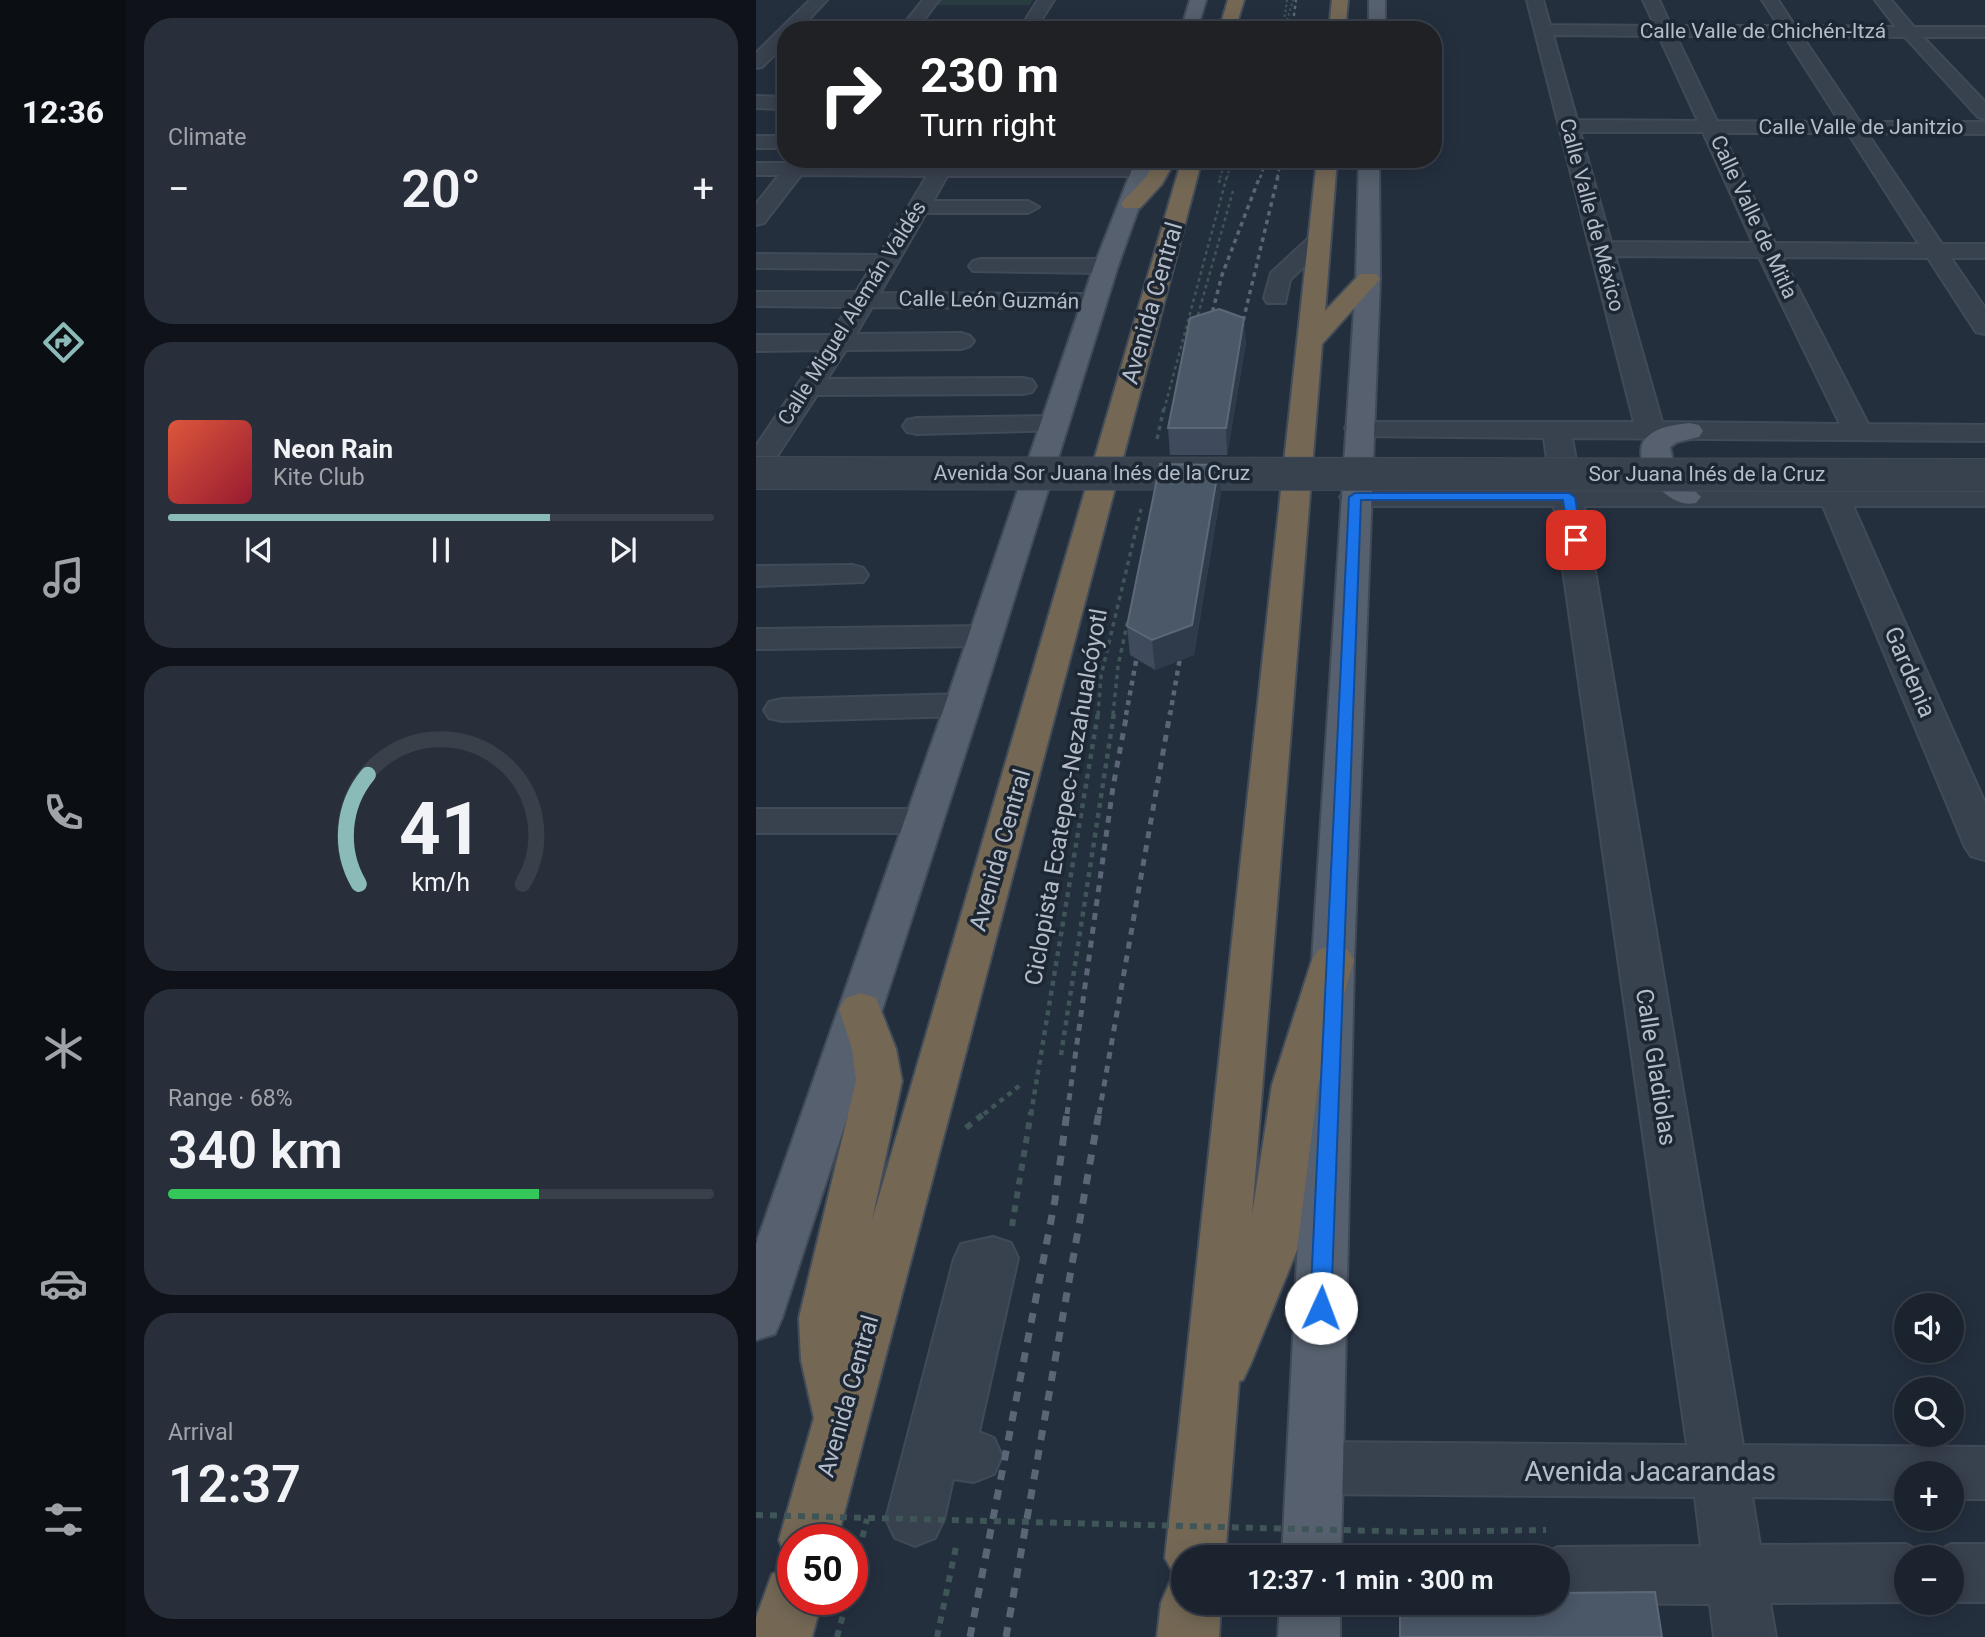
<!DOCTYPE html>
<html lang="en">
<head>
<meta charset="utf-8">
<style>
  body { margin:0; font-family:Roboto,sans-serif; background:#282f3a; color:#f1f3f6; height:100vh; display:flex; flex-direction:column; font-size:26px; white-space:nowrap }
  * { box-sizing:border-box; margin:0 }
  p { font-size:23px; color:#a0a4aa }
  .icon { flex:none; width:38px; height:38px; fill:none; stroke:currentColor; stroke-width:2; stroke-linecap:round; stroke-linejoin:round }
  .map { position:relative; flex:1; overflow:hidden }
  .side { display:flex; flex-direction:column; gap:18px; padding:18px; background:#0f1319; width:630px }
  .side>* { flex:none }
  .hud { position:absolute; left:21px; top:21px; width:665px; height:147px; border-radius:28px; box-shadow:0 4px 18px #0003,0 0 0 2px #39404a; background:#202124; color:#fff; overflow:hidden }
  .buttons { position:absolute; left:1138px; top:1293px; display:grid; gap:14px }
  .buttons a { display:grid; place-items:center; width:70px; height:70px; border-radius:50%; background:#1b232e; box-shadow:0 4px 18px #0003,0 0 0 2px #39404a; font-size:35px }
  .speed { position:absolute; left:21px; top:1524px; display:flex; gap:14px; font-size:35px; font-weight:700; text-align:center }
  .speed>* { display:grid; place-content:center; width:91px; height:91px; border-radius:50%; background:#1b232e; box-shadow:0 4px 18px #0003,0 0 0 2px #39404a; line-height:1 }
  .speed .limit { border:10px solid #d22; background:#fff; color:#111 }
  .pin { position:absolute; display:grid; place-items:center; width:60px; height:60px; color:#fff; margin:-30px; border-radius:14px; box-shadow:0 4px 10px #0006 }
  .me { position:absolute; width:77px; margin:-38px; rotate:2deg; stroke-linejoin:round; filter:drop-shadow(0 0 5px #0008) }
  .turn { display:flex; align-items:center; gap:24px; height:147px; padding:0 28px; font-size:32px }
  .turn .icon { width:91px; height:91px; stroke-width:2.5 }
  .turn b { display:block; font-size:49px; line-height:60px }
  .big { font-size:52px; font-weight:600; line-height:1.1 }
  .side .tile { flex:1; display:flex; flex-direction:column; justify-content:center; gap:10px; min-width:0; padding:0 24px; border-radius:28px; background:#282f3a }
  .side .dial { align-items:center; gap:0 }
  .dial svg { height:182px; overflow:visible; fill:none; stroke:#39404a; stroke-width:7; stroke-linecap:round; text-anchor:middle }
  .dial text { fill:#f1f3f6; stroke:none }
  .song { display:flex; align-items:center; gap:21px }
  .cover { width:84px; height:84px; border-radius:10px; background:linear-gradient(135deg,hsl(10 70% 55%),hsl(350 70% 35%)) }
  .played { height:7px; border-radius:4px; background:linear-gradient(90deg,#8bbbb9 70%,#39404a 70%) }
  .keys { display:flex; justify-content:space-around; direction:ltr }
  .heat { display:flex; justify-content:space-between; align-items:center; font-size:38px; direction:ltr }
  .charge { height:10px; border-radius:5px; background:linear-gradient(90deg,#34c759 68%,#39404a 0) }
  .trip { position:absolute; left:415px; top:1545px; width:399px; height:70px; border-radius:35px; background:#1b232e; box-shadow:0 4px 18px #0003,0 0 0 2px #39404a; font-weight:600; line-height:70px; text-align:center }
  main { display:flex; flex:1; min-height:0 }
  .tab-bar { display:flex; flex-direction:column; width:126px; justify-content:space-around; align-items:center; background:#0b0e12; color:#a0a4aa }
  .tab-bar .icon { width:49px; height:49px }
  .tab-bar .active { color:#8bbbb9 }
  .tab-bar b { font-size:32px; color:#f1f3f6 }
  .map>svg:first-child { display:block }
  .green { fill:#263c3f }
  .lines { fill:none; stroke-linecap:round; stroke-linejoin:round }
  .minor-casing { stroke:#414a57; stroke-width:4 }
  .major-casing { stroke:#414a57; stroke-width:4 }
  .highway-casing { stroke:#434c59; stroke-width:4 }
  .path-far4 { stroke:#3f5557; stroke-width:2; stroke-dasharray:2.5 2.5; stroke-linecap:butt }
  .path-far3 { stroke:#3f5557; stroke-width:2.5; stroke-dasharray:3.5 3.5; stroke-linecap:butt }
  .path-far2 { stroke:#3f5557; stroke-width:3.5; stroke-dasharray:4.5 4.5; stroke-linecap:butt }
  .path-far1 { stroke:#3f5557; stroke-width:4.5; stroke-dasharray:5 5; stroke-linecap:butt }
  .path { stroke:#3f5557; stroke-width:6; stroke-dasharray:7 7; stroke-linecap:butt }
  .minor { fill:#38414e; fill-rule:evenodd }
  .major { fill:#56606e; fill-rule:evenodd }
  .highway { fill:#746855; fill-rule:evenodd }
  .rail-far4 { stroke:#5a6575; stroke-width:2.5; stroke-dasharray:3.5 3.5; stroke-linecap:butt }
  .rail-far3 { stroke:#5a6575; stroke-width:3.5; stroke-dasharray:4.5 4.5; stroke-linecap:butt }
  .rail-far2 { stroke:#5a6575; stroke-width:4.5; stroke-dasharray:5 5; stroke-linecap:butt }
  .rail-far1 { stroke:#5a6575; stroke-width:5; stroke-dasharray:7 7; stroke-linecap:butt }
  .rail { stroke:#5a6575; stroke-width:7; stroke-dasharray:10 10; stroke-linecap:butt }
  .minor-bridge-casing { stroke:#414a57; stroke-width:34; stroke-linecap:butt }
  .path-bridge { stroke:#3f5557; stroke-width:6; stroke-dasharray:7 7; stroke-linecap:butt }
  .minor-bridge { stroke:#38414e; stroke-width:32 }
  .wall { fill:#3f4b5c }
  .shaded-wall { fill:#2f3b4b }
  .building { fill:#4b5868; stroke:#5c6777; stroke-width:2 }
  .route { fill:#1a73e8; stroke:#114b97; stroke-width:2 }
  .labels { text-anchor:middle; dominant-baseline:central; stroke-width:7; stroke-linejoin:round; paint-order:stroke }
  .far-street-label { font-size:21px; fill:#b4bcc9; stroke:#1d2633 }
  .street-label { font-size:24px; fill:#b4bcc9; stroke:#1d2633 }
  .near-street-label { font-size:28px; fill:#b4bcc9; stroke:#1d2633 }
</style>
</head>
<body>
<main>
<nav class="tab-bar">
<b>12:36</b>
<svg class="icon active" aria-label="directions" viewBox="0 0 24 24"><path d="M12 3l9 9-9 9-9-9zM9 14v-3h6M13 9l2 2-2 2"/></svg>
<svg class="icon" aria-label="music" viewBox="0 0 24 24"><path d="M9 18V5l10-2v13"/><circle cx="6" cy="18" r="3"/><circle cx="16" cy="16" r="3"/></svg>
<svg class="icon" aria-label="phone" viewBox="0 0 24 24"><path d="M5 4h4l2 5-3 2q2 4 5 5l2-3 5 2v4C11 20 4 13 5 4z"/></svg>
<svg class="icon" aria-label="climate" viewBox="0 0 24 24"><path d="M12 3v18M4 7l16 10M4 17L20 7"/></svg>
<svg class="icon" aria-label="car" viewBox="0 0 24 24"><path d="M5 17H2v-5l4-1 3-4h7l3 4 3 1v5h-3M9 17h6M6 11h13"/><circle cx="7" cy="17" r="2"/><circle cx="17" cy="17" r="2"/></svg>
<svg class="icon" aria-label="filters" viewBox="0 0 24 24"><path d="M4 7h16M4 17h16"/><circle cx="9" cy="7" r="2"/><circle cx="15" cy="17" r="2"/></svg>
</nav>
<section class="side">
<div class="tile"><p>Climate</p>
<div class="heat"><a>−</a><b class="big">20°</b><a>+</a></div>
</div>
<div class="tile">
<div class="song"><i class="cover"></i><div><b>Neon Rain</b><p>Kite Club</p></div></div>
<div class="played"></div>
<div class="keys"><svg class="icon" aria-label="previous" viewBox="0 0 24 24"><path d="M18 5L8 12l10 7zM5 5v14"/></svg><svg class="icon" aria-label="pause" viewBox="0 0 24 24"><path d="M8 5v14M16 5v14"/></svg><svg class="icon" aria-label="next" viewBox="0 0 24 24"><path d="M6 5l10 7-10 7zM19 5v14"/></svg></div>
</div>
<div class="tile dial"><svg viewBox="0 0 100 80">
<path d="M14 69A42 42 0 1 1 86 69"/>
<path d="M14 69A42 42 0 0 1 18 21" stroke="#8bbbb9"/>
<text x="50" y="56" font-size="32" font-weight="700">41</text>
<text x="50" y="72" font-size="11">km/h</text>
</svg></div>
<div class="tile"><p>Range · 68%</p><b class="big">340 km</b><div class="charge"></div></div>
<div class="tile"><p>Arrival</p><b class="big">12:37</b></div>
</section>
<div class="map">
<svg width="1229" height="1637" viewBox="0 0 1229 1637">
  <rect width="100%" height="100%" fill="#242f3e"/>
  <polygon class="green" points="181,0 277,0 274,5 177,5"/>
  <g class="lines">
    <g class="minor-casing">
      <g id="minor">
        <polygon points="54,0 71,0 43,30 30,30 30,43 6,67 0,68 0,53"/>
        <polygon points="167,0 183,0 160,30 143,30"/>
        <polygon points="282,0 298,0 279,30 263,30"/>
        <path d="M771 0H787L794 25 899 26 887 0H903L915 26H1023L1006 0H1022L1039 26 1140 27 1119 0H1135L1158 27H1229V37H1167L1229 102V119L1222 117 1149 37 1046 36 1104 122H1229V134L1111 133 1186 244H1229V258H1195L1229 308V334L1220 332 1172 258 1026 257 1112 424 1229 425V441L816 438 825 488H1229V506H1097L1229 803V860L1215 856 1209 847 1067 506H828L987 1445 1229 1447V1499H1195V1474H1150V1499L996 1497 1004 1545 1150 1544 1172 1556 1195 1544H1229V1602H1195V1558H1150V1602L1014 1603 1020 1637H958L954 1604 797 1603H802V1558H780L802 1547 945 1546 939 1497 559 1494 539 1486 531 1468 539 1450 559 1442 931 1445 798 506H599L589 503 584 497 589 491 599 488H795L788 438 603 436 593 434 589 428 593 422H878ZM797 35 903 36 942 121 821 120ZM920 36H1029L1084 122 961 121ZM824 132H947L997 243 855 242ZM966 133H1092L1163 244 1019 243ZM859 256 1003 257 1084 424 906 422Z"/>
        <polygon points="0,96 30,97 30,109 0,108"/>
        <rect x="0" y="136" width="30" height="12"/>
        <polygon points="36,159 57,159 54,163 178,163 181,159 201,159 199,163 386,164 396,170 386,176 191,176 177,201 272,201 283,207 272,213 170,213 124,293 339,294 348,296 351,301 348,306 339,308 116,307 100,334 205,333 214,336 218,341 214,346 205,349 90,350 71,379 267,378 276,380 280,386 276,392 267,394 61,395 10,473 0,476 0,446 65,350 0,351 0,335 75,335 92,307 0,306 0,292 100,292 114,269 0,268 0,254 123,255 171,176 45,175 8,223 0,225 0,204 23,175 0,175 0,163 33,163"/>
        <polygon points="563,234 574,241 534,280 529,303 511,303 508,298 515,273 555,236"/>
        <polygon points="225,259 350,259 358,261 362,266 358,271 350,273 217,271 213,266 217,261"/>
        <polygon points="298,416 308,418 312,424 308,430 161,434 151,432 147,426 151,420 161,418"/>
        <polygon points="96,565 107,568 112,575 107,582 0,586 0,566"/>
        <polygon points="229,626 241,629 246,636 241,643 229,646 0,649 0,629"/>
        <polygon points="207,694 219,698 225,705 219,712 207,716 26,721 13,718 8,710 13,702 26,699"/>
        <polygon points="0,809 167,809 181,812 186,821 181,830 167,833 0,833"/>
        <polygon points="237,1237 255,1243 262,1258 223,1432 238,1438 246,1456 238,1474 218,1482 197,1479 188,1519 179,1538 159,1546 139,1538 130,1519 198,1259 205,1244"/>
      </g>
    </g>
    <g class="major-casing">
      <g id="major">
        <polygon points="434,0 450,0 441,30 425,30"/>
        <rect x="613" y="0" width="16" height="30"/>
        <polygon points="380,159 400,159 362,266 225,705 26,1318 19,1334 0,1340 0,1244 189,705 338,266"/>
        <polygon points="603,159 623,159 624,279 598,960 585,1558 526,1558 556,960 600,279"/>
        <path d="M933 423 943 425 947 431 943 437 921 442 914 447 919 471 945 497 940 503C910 511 870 457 891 437 903 426 918 425 933 423Z"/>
        <polygon points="524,1603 584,1603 584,1637 522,1637"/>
      </g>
    </g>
    <g class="highway-casing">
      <g id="highway">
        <polygon points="472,0 488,0 479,30 463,30"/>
        <polygon points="576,0 592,0 589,30 573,30"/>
        <polygon points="400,159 420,159 406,184 384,208 368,208 365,203 390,177"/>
        <polygon points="426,159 446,159 81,1540 37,1540 37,1562 31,1560 23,1540 58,1418 45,1360 43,1318 100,1081 96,1049 83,1009 90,998 105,993 120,998 140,1049 146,1081 116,1220"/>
        <polygon points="561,159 581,159 569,311 604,274 620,274 624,279 566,344 496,1215 516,1085 556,960 562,950 577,945 592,950 598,960 562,1085 541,1250 495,1363 487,1380 483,1381 469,1558 427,1558 427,1603 465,1603 463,1637 401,1637 405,1603 414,1582 421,1579 409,1558"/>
        <polygon points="37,1566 37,1600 66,1600 56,1637 0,1637 0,1618 16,1574"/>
      </g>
    </g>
    <g class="path-far4">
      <polyline points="521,30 529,15 531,0"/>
      <polyline points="528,30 537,0"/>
      <polyline points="464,178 470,159"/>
      <polyline points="471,178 476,159"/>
    </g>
    <g class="path-far3">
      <polyline points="463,183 465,176"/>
      <polyline points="440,322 477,191"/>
      <polyline points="408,410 471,176"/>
    </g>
    <g class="path-far2">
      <polyline points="401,439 408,408"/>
      <polyline points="331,667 345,676"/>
      <polyline points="342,715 345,676 385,509"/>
      <polyline points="357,715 362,666 372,620"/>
    </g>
    <g class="path-far1">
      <polyline points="305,1055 358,713"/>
      <polyline points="228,1114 267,1083"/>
      <polyline points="275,1114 342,713"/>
    </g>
    <g class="path">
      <polyline points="210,1128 230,1112"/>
      <polyline points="256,1226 275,1112"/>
      <polyline points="1162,1529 1182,1529"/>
      <polyline points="661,1532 790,1530"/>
      <polyline points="96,1578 111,1519"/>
      <polyline points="81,1637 91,1600"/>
      <polyline points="181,1637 201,1542"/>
    </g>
    <use href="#minor" class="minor"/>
    <use href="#major" class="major"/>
    <use href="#highway" class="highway"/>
    <g class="rail-far4">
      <polyline points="536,30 540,0"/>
      <polyline points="504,178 511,159"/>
      <polyline points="521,178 526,159"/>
    </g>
    <g class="rail-far3">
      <polyline points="452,329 466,275 504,176"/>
      <polyline points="483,338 522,176"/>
    </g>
    <g class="rail-far2">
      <polyline points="419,483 429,435"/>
      <polyline points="370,715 384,640"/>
      <polyline points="414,715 427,641"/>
    </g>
    <g class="rail-far1">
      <polyline points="311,1114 357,787 371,713"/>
      <polyline points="343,1114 414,713"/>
    </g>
    <g class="rail">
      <polyline points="214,1637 299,1200 311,1112"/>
      <polyline points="250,1637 343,1112"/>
    </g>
    <g class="minor-bridge-casing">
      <polyline id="minor-bridge" points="0,473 1229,475"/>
    </g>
    <polyline class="path-bridge" points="0,1515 661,1532"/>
    <use href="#minor-bridge" class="minor-bridge"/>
  </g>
  <g class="wall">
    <polygon points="490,343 471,455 414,455 412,428"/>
    <polygon points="463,465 465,492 438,655 399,670 374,655 371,626"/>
    <polygon points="643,1603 906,1637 643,1637"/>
  </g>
  <g class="shaded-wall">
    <polygon points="488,318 490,343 471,455 470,428"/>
    <polygon points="463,465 465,492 438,655 399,670 396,640"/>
  </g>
  <g class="building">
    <polygon points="463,309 488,318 470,428 412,428 434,318"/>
    <polygon points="404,464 463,465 436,625 396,640 371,626"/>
    <polygon points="899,1592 906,1637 644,1637 644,1603 802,1603 802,1593"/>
  </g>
  <polygon class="route" points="599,493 813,493 819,497 826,540 820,544 813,540 807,500 605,500 575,1308 572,1314 565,1317 557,1314 554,1308 593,497"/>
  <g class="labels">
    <g class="far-street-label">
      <text x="1007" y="31">Calle Valle de Chichén-Itzá</text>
      <text x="1105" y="127">Calle Valle de Janitzio</text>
      <text transform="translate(836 215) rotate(75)">Calle Valle de México</text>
      <text transform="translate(998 217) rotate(65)">Calle Valle de Mitla</text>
      <text transform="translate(233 300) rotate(1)">Calle León Guzmán</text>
      <text transform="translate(96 313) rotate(-58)">Calle Miguel Alemán Valdés</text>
      <text x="336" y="473">Avenida Sor Juana Inés de la Cruz</text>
      <text x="951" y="474">Sor Juana Inés de la Cruz</text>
    </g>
    <g class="street-label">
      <text transform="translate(396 303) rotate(-74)">Avenida Central</text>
      <text transform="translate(1154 672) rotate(67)">Gardenia</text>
      <text transform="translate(310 797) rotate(-80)">Ciclopista Ecatepec-Nezahualcóyotl</text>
      <text transform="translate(244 850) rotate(-74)">Avenida Central</text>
      <text transform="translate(900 1067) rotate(81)">Calle Gladiolas</text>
      <text transform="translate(92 1396) rotate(-74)">Avenida Central</text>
    </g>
    <g class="near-street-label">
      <text x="894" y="1471">Avenida Jacarandas</text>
    </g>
  </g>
</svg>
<div class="buttons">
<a><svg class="icon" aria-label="sound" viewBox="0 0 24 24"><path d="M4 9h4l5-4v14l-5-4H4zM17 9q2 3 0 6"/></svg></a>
<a><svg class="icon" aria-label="search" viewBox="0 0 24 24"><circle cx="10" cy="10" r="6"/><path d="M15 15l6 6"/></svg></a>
<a>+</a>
<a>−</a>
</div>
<div class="speed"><div class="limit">50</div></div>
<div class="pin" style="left:820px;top:540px;background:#d93025"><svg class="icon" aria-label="arrive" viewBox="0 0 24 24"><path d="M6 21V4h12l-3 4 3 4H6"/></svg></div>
<svg class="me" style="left:565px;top:1308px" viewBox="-20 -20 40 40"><circle r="19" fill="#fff"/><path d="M0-13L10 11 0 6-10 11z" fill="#1a73e8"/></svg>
<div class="trip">12:37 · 1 min · 300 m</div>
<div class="hud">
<div class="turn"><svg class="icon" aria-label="right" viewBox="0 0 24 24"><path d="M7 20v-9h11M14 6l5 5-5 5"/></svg><div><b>230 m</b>Turn right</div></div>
</div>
</div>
</main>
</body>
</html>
